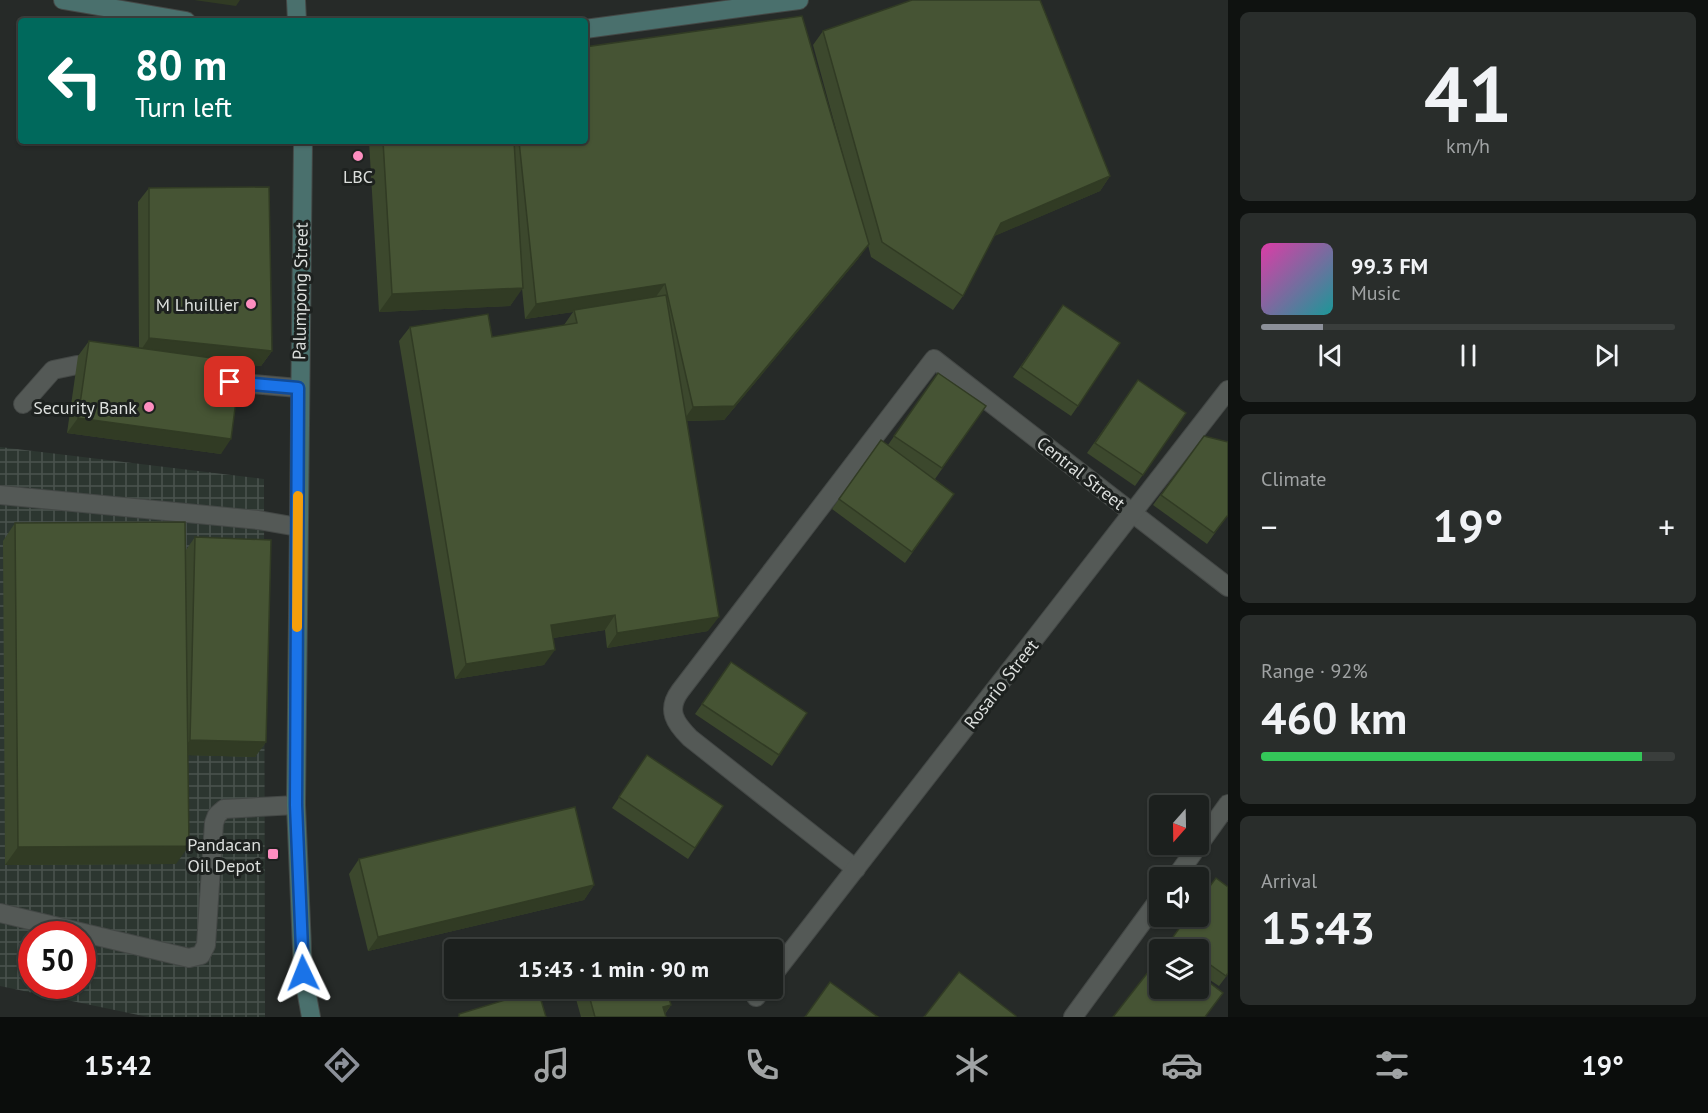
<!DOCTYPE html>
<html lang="en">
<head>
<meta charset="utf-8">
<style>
  body { margin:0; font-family:"PT Sans",sans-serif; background:#292d2b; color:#f1f3f6; height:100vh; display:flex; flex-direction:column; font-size:22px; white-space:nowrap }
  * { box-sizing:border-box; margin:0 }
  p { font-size:20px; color:#a0a3a4 }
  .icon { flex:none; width:33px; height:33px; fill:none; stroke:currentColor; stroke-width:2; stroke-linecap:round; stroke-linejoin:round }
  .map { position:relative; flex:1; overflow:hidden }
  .details { display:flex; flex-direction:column; gap:12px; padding:12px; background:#0f1210; width:480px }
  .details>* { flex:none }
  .guide { position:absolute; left:18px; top:18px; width:570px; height:126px; border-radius:6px; box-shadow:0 2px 4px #0004,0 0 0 2px #3a3e3c; background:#00695c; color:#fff; overflow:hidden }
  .needle { width:39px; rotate:200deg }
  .buttons { position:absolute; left:1149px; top:795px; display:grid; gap:12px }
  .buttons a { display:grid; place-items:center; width:60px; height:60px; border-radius:6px; background:#1c201e; box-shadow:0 2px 4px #0004,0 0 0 2px #3a3e3c; font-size:30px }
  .speed { position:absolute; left:18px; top:921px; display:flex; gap:12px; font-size:30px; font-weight:700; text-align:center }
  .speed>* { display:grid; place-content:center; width:78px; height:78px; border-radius:50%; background:#1c201e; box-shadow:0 2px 4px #0004,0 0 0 2px #3a3e3c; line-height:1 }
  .speed .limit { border:9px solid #d22; background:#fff; color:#111 }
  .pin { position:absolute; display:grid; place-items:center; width:51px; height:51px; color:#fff; margin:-26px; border-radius:12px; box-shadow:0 3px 9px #0006 }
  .me { position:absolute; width:66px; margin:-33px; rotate:358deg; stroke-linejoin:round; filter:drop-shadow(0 0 4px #0008) }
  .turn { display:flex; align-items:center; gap:21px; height:126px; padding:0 18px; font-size:27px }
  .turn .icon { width:78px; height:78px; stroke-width:2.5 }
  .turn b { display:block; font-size:42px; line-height:51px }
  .big { font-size:45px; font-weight:800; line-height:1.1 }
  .details .tile { flex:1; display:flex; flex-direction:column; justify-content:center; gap:9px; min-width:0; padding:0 21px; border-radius:9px; background:#292d2b }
  .details .dial { align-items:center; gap:0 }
  .dial b { font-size:78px; line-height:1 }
  .song { display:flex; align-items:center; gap:18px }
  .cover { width:72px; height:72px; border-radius:9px; background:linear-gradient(135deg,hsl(320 70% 55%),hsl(180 70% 35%)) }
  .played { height:6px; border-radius:3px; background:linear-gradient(90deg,#8c9099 15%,#3a3e3c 15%) }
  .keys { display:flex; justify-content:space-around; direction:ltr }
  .heat { display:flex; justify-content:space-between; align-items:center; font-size:33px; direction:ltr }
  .charge { height:9px; border-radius:4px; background:linear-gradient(90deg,#34c759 92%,#3a3e3c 0) }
  .trip { position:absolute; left:444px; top:939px; width:339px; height:60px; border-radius:6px; background:#1c201e; box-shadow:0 2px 4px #0004,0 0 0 2px #3a3e3c; font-weight:800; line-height:60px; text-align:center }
  .tabs { display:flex; height:96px; justify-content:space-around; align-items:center; background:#0b0d0c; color:#a0a3a4 }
  .tabs .icon { width:42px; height:42px }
  .tabs .current { color:#8c9099 }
  .tabs b { font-size:27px; color:#f1f3f6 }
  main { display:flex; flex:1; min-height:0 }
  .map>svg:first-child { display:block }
  .industrial { fill:url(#industrial-grid); fill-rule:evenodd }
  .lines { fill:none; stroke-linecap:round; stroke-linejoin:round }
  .lane-casing { stroke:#444846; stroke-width:20 }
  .street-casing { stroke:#444846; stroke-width:20 }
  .secondary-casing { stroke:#444846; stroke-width:20 }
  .lane { stroke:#545956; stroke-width:18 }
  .street { stroke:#545956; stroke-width:18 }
  .secondary { stroke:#4a706d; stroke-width:18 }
  .wall { fill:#3c482d }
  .shaded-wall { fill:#313b24 }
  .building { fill:#465434; stroke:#313b24; stroke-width:1.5 }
  .route-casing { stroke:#114b97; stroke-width:15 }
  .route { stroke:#1a73e8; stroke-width:10 }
  .slow { stroke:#f59e0b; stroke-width:10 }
  .poi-dot { fill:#fd8ec0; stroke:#1d211f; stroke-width:2 }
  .labels { text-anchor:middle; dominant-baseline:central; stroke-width:6; stroke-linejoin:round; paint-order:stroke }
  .poi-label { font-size:18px; fill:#dcdfdd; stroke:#1d211f; text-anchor:end }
  .street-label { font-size:18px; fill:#dcdfdd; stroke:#1d211f }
</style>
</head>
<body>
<main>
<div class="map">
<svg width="1228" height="1017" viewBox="0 0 1228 1017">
  <defs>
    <pattern id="industrial-grid" width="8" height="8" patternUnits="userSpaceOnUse" patternTransform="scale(1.5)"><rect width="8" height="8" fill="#2c3630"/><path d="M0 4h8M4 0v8" fill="none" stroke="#4a534e"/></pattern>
  </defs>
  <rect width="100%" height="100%" fill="#262a28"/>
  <path class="industrial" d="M0 447 264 479 265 1017H148L0 986ZM32 934H82V986H32Z"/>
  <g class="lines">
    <g class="lane-casing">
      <g id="lane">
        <polyline points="230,382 298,388"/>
        <polyline points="23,404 53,370 77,365"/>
        <polyline points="0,495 258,520 298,527"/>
        <polyline points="0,913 189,958 201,955 206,945 214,823 217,815 224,809 296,805"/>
      </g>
    </g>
    <g class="street-casing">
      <g id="street">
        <path d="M856 869 690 738C675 723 666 710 680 691L934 359 1228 587"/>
        <polyline points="1175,878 1228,804"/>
        <polyline points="772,976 1228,390"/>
        <polyline points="756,997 763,988"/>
        <polyline points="1073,1017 1160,898"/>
      </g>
    </g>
    <g class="secondary-casing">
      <g id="secondary">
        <polyline points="63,0 186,21"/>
        <polyline points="296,0 297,21"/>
        <polyline points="585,29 799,0"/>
        <polyline points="303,141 296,805 303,973 311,1017"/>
      </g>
    </g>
    <use href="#lane" class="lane"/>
    <use href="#street" class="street"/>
    <use href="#secondary" class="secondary"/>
  </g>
  <g class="wall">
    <polygon points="823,31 1110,176 1100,191 994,236 963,296 953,310 871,257 868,245 858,259 724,420 687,421 708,631 607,648 605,630 553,638 544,665 455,679 399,341 410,327 492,337 564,325 573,312 525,319 522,288 510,306 379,312 369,141 585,141 845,162 813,45"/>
    <polygon points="149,188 272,351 261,366 241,364 221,454 67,433 78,356 89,341 139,348 138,202"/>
    <polygon points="1063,305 1078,406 1071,416 1013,377"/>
    <polygon points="938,373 986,406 935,479 954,494 905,563 832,509 881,440 888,445"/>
    <polygon points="1138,380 1186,413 1135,486 1087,453"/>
    <polygon points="1204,436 1228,515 1207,544 1153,505"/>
    <polygon points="15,523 186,550 195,537 266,742 255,757 188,755 176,864 5,865 3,541"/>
    <polygon points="731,662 807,713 772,766 695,714"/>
    <polygon points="647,755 723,806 688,859 612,808"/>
    <polygon points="359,859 594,885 584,900 368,951 349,874"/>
    <polygon points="1188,916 1228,974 1219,986 1198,972 1198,950 1168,950 1166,948"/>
    <polygon points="573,988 666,988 671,1005 665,1014 666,1017 581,1017"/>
  </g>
  <g class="shaded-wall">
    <polygon points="194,0 240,0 236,6"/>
    <polygon points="1110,176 1100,191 990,238 1001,223"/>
    <polygon points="869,244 858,259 724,420 683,421 693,407"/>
    <polygon points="665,284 655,298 574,310 573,312 525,319 536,304"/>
    <polygon points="523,288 510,306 379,312 392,294"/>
    <polygon points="149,338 272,351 261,366 139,353"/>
    <polygon points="78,418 231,439 221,454 67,433"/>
    <polygon points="615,615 605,630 540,640 551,625"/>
    <polygon points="719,617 708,631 607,648 617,633"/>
    <polygon points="555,650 544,665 455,679 466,664"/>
    <polygon points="190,740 266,742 255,757 179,755"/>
    <polygon points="189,846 176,864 5,865 18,847"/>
    <polygon points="594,885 584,900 368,951 378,937"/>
    <polygon points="671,1005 662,1017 663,1007"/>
  </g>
  <g class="building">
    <polygon points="912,0 1040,0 1110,176 1001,223 963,296 882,242 823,31"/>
    <polygon points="802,16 869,244 734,406 693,407 665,284 536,304 519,141 585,141 585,47"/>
    <polygon points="383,141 514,141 523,288 392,294"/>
    <polygon points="269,187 272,351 149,338 149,188"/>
    <polygon points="666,295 719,617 617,633 615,615 551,625 555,650 466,664 410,327 488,314 492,337 577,323 574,310"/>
    <polygon points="1063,305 1120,343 1078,406 1021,367"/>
    <polygon points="89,341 241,362 231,439 78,418"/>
    <polygon points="938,373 986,406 942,468 894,436"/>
    <polygon points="1138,380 1186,413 1143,475 1095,443"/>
    <polygon points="1204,436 1228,442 1228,515 1214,533 1161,495"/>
    <polygon points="881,440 954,494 912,552 839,499"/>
    <polygon points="185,522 189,846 18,847 15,523"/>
    <polygon points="195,537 271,540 266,742 190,740"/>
    <polygon points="731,662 807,713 779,755 702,704"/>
    <polygon points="647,755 723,806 695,848 619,797"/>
    <polygon points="575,807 594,885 378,937 359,859"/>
    <polygon points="1216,878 1228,887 1228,973 1226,976 1198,956 1198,950 1190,950 1173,937 1188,916 1198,916 1198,902"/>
    <polygon points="652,938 655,950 612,950"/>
    <polygon points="1160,957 1160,988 1198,988 1198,974 1223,993 1205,1017 1113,1017"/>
    <polygon points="959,972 1016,1016 1015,1017 924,1017"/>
    <polygon points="830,982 878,1017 805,1017"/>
    <polygon points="587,988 666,988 671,1005 663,1007 666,1017 595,1017"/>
    <polygon points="538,990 546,1017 459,1017 459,1014"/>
  </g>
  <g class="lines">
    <g class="route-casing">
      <polyline id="route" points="230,382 298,388 296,805 303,973"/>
    </g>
    <use href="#route" class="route"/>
    <polyline class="slow" points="297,627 298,496"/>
  </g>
  <g class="poi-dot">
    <circle cx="358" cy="156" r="6"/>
    <circle cx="251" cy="304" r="6"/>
    <circle cx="149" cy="407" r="6"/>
    <rect x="267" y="848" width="12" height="12" rx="3"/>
  </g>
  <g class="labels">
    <g class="poi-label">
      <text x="358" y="176" text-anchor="middle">LBC</text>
      <text x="239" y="304">M Lhuillier</text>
      <text x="137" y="407">Security Bank</text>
      <text x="261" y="844">Pandacan<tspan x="261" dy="21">Oil Depot</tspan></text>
    </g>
    <g class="street-label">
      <text transform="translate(300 291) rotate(-89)">Palumpong Street</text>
      <text transform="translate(1081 473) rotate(38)">Central Street</text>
      <text transform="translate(1001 684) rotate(-52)">Rosario Street</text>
    </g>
  </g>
</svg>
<div class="buttons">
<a><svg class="needle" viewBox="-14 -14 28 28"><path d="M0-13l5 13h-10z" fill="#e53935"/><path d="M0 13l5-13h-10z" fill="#a0a3a4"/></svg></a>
<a><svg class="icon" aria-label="sound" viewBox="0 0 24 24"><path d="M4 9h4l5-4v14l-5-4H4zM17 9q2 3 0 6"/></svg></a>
<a><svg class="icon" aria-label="layers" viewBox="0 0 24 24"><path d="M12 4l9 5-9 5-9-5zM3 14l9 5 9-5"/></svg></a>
</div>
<div class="speed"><div class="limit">50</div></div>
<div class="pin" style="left:230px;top:382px;background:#d93025"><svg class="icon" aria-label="arrive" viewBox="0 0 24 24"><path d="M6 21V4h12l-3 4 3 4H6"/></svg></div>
<svg class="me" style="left:303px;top:973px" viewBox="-20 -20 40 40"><path d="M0-17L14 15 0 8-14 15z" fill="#1a73e8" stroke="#fff" stroke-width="4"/></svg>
<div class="trip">15:43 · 1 min · 90 m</div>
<div class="guide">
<div class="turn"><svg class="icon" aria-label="left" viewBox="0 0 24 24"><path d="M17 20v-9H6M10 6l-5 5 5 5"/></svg><div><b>80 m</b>Turn left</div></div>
</div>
</div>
<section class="details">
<div class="tile dial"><b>41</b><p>km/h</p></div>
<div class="tile">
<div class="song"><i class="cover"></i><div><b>99.3 FM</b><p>Music</p></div></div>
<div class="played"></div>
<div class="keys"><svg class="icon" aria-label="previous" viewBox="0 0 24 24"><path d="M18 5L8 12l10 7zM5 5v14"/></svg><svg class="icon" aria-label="pause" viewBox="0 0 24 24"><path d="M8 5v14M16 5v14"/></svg><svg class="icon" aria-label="next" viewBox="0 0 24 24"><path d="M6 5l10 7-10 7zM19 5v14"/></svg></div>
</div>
<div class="tile"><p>Climate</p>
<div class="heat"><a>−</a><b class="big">19°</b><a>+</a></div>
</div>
<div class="tile"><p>Range · 92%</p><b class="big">460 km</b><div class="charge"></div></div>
<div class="tile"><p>Arrival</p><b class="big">15:43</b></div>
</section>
</main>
<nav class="tabs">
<b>15:42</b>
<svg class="icon current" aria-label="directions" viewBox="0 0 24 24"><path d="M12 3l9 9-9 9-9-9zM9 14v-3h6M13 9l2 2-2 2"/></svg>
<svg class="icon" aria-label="music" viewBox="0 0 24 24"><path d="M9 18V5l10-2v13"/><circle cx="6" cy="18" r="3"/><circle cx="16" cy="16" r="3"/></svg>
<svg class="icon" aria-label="phone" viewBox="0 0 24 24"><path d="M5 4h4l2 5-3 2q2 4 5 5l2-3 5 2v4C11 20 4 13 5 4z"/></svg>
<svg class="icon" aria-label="climate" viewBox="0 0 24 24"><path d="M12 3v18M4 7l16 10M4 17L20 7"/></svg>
<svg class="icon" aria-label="car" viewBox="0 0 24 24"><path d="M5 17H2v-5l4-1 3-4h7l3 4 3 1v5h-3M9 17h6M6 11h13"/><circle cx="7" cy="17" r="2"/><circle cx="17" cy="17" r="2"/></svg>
<svg class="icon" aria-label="filters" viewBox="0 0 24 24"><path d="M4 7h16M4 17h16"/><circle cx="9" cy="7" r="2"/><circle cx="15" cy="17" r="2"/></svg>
<b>19°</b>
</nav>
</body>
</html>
